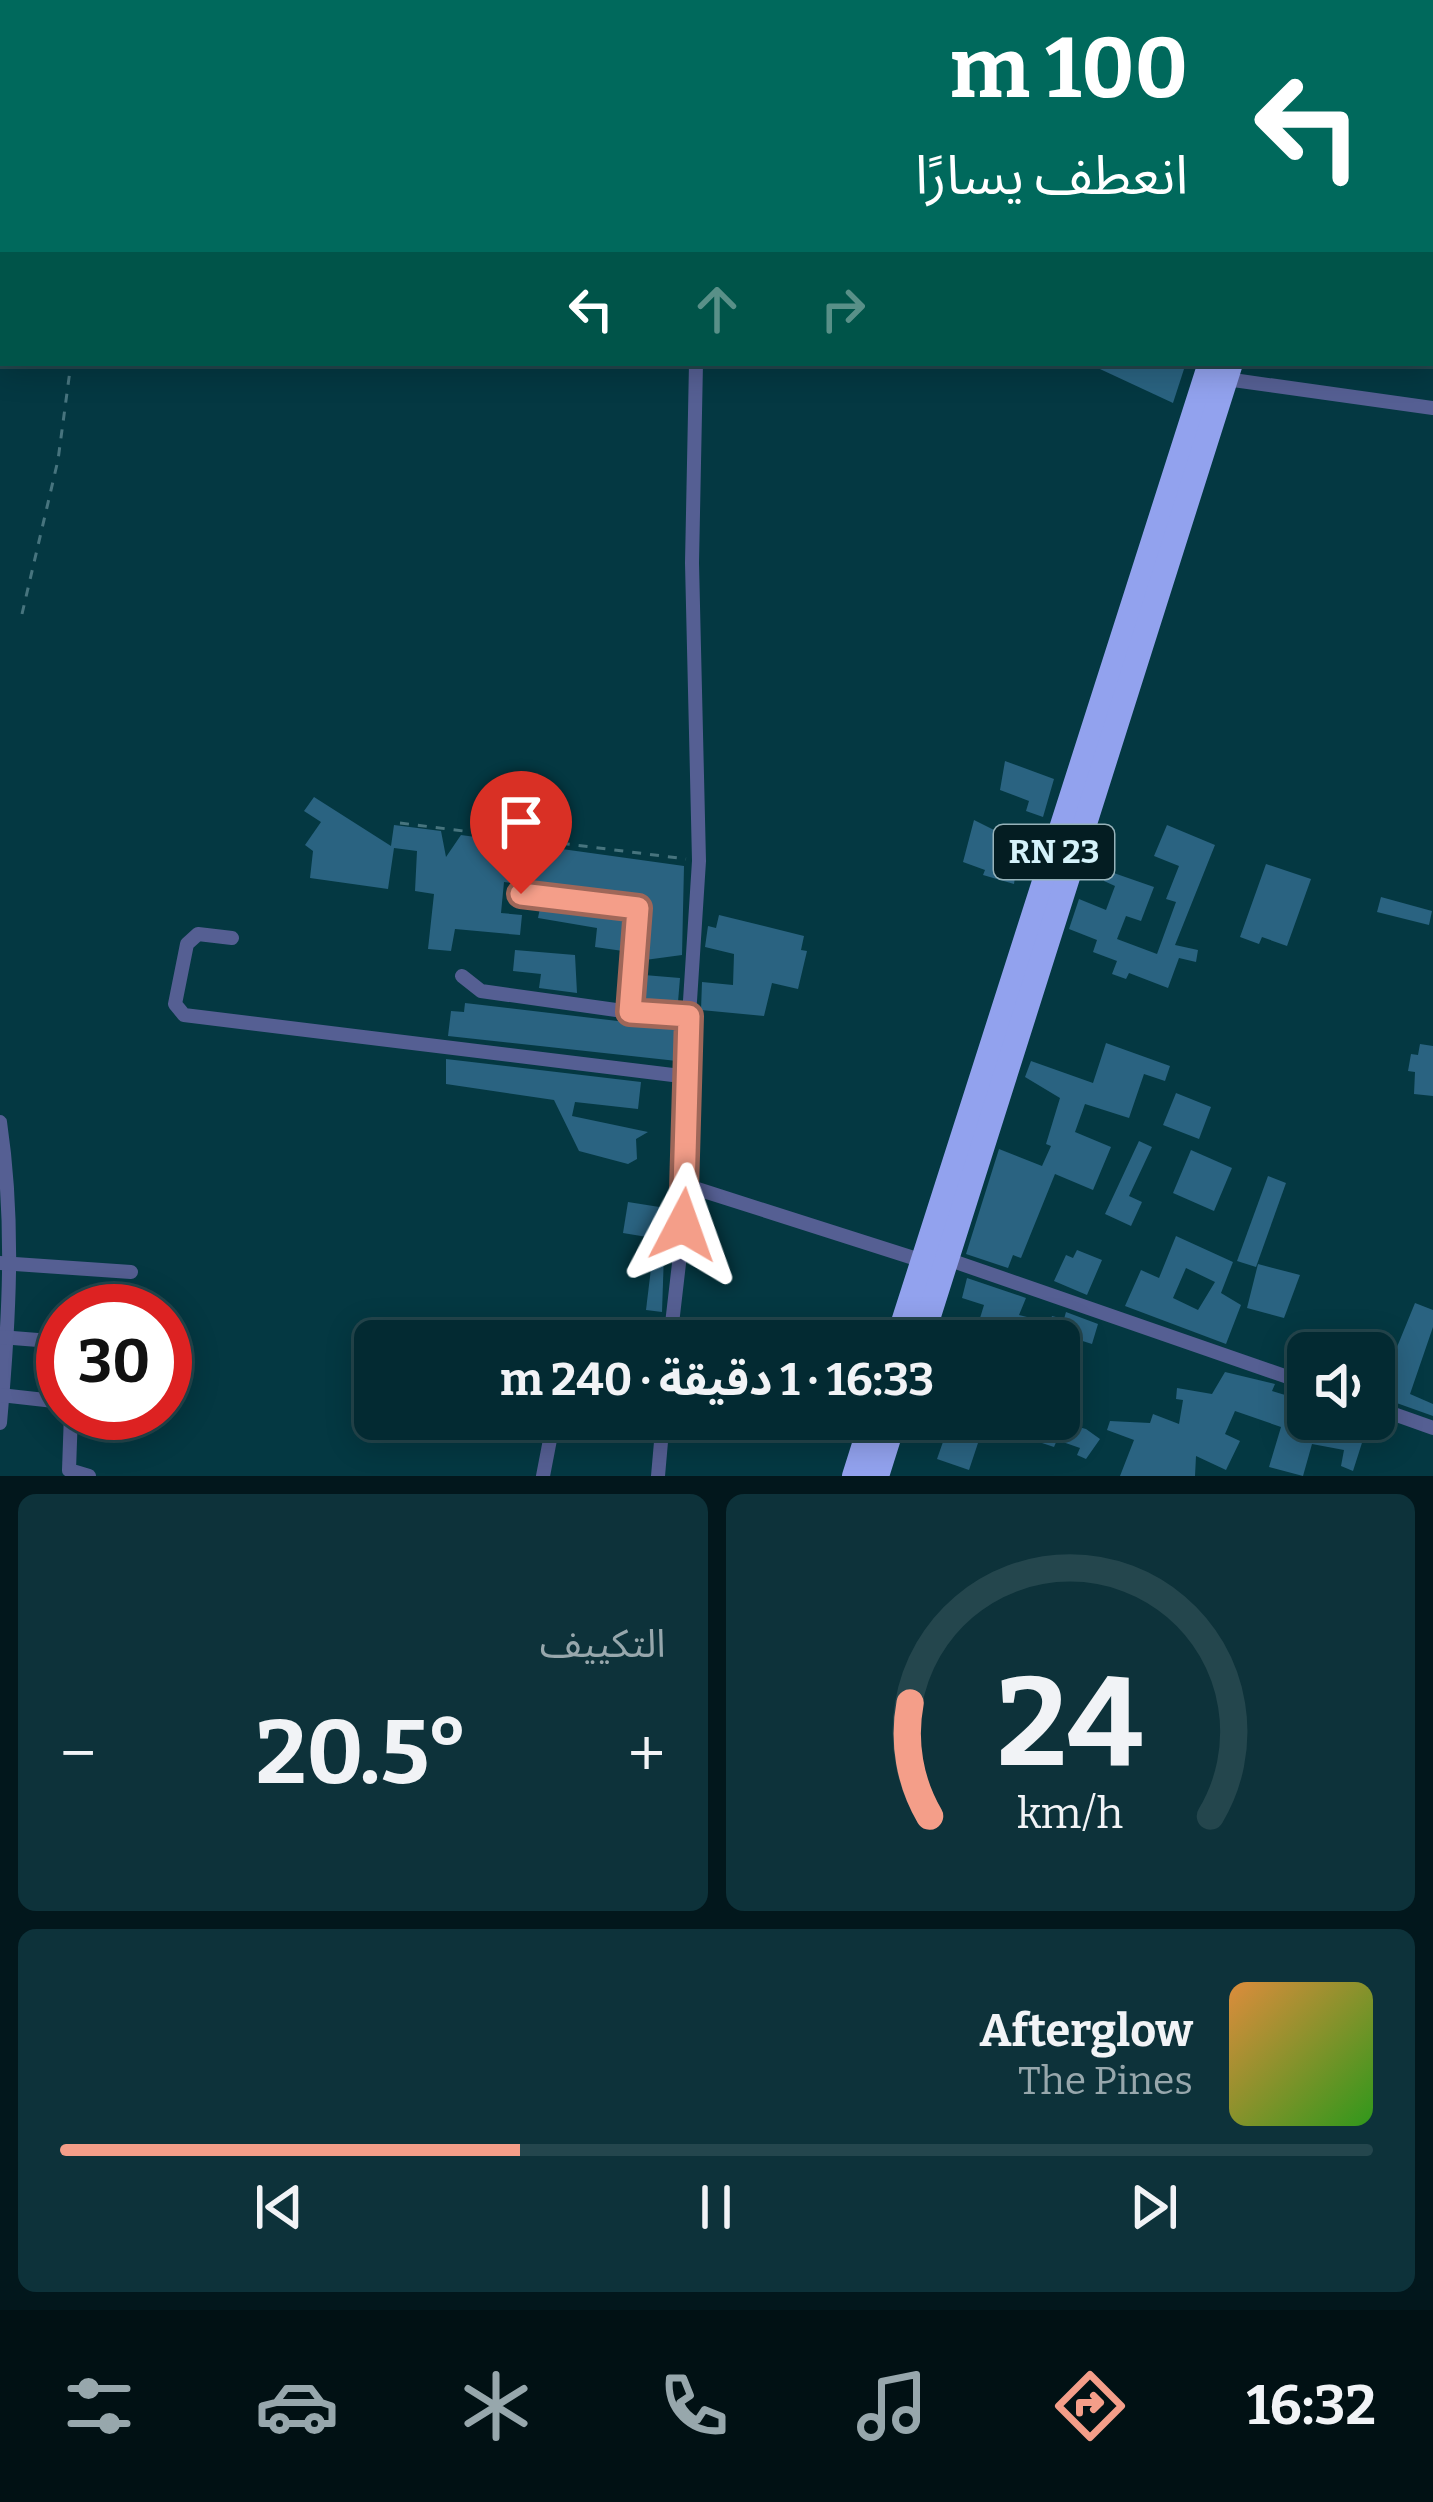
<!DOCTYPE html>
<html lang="ar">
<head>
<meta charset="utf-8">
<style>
  body { margin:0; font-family:Bitter,"Noto Sans Arabic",serif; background:#0d323a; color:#f1f3f6; direction:rtl; height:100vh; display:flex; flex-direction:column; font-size:45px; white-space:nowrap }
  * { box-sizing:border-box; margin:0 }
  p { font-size:39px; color:#97a7ac }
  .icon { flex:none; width:66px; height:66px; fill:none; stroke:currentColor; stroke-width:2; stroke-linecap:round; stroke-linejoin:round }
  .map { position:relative; height:1476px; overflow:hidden; direction:ltr }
  .drawer { display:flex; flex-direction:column; gap:18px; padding:18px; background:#02171c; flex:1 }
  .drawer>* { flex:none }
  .hud { position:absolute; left:0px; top:0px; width:1434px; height:366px; box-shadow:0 6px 30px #0003,0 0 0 3px #24464d; direction:rtl; background:#00695c; color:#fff; overflow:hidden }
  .tools { position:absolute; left:1287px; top:1332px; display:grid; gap:24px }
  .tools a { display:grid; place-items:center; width:108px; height:108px; border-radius:18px; background:#032a32; box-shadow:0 6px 30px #0003,0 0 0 3px #24464d; font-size:60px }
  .speed { position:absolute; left:36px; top:1284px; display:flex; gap:24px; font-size:60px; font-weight:700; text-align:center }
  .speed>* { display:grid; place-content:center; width:156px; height:156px; border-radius:50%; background:#032a32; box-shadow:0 6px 30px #0003,0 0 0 3px #24464d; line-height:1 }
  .speed .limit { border:18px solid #d22; background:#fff; color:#111 }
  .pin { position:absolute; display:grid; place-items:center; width:102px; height:102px; color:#fff; margin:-123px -51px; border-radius:50% 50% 50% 0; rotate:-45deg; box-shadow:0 0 12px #0007 }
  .pin .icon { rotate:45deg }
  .me { position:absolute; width:132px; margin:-66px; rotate:4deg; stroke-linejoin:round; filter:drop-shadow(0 0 9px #0008) }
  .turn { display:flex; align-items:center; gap:42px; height:252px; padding:0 48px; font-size:54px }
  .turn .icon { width:156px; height:156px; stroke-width:2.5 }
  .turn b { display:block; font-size:84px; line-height:102px }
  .lanes { display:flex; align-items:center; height:114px; padding:0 48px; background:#0003; justify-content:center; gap:60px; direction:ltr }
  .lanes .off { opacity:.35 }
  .big { font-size:90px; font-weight:700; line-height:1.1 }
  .drawer .widget { flex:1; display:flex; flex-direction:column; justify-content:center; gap:18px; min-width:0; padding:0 42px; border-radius:18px; background:#0d323a }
  .drawer .dial { align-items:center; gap:0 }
  .dial svg { height:312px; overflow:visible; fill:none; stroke:#24464d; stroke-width:7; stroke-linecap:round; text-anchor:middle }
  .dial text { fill:#f1f3f6; stroke:none }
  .song { display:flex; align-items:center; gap:36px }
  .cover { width:144px; height:144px; border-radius:18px; background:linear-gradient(135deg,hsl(30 70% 55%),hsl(110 70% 35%)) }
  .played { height:12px; border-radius:6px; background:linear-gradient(90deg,#f49e89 35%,#24464d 35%) }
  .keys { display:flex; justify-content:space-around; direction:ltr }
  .heat { display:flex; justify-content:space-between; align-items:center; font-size:66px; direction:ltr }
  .drawer .tiles { flex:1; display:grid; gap:18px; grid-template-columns:1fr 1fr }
  .widget:last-child { grid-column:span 2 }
  .trip { position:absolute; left:354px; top:1320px; width:726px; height:120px; border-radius:18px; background:#032a32; box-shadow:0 6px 30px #0003,0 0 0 3px #24464d; font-weight:700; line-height:120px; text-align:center; direction:rtl }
  .dock { display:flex; height:192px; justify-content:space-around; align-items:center; background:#011114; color:#97a7ac }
  .dock .icon { width:84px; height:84px }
  .dock .selected { color:#f49e89 }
  .dock b { font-size:54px; color:#f1f3f6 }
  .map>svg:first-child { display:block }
  .building { fill:#2a6381; fill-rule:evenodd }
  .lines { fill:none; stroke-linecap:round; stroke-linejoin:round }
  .path { stroke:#47747e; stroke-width:3; stroke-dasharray:9 9; stroke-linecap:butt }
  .street { stroke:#555f93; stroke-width:14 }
  .highway { stroke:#92a2ee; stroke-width:24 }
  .route-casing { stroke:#9f6759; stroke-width:30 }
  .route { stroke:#f49e89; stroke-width:21 }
  .labels { text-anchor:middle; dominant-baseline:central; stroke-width:12; stroke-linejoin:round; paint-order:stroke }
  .shield { fill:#041d22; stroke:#96b2b9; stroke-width:3 }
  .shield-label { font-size:33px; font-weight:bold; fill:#d4f2fa }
</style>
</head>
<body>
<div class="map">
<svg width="1433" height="1476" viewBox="0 0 1433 1476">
  <rect width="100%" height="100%" fill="#043842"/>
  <g class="building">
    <polygon points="1087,363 1175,363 1185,366 1173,403"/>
    <polygon points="1005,761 1054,779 1043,817 1026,811 1029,801 1000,790"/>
    <polygon points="314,797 391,846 394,825 441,831 446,857 461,835 684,866 682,955 645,960 648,909 643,898 504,882 501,913 522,915 520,935 455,929 451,951 428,949 434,894 415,891 417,851 394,848 388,889 310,878 313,851 305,845 321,822 304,811"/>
    <polygon points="974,820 1020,843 1014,884 983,875 985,870 963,862"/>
    <polygon points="1167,825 1215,845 1175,945 1198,950 1196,962 1179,958 1168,988 1129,973 1126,979 1112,974 1117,961 1093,952 1097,940 1069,929 1079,899 1106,910 1115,886 1104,881 1108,871 1154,887 1141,921 1126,916 1117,939 1157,954 1176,902 1166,899 1179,866 1154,856"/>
    <polygon points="1266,864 1311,879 1287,946 1262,937 1259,944 1240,937"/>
    <polygon points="1381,897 1432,911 1429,925 1377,912"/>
    <polygon points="540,908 625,918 623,951 595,947 597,928 538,918"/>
    <polygon points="719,915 804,936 801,950 807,951 798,989 772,983 764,1016 701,1010 702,982 733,985 734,954 705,947 708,926 716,928"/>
    <polygon points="515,950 575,955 577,993 539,988 541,974 513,971"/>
    <polygon points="644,975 680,978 678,1002 642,999"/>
    <polygon points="465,1003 677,1028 677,1061 448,1036 451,1011 464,1012"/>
    <polygon points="1106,1043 1170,1066 1165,1081 1144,1074 1129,1118 1085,1104 1075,1132 1111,1147 1093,1190 1055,1174 1021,1258 1013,1255 1008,1268 966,1254 999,1149 1042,1166 1051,1146 1046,1144 1060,1098 1025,1077 1031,1061 1093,1083"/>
    <polygon points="1420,1044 1433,1046 1433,1096 1414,1094 1415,1072 1408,1071 1411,1054 1418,1055"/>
    <polygon points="446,1059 641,1082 638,1109 575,1102 572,1116 648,1132 636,1139 637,1159 628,1164 579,1151 554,1100 446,1084"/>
    <polygon points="1176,1093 1211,1107 1199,1139 1163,1125"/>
    <polygon points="1139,1141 1152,1147 1129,1196 1142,1202 1131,1226 1105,1214"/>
    <polygon points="1191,1150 1232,1168 1214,1211 1173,1193"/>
    <polygon points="1268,1176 1286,1183 1256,1267 1237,1261"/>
    <polygon points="628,1202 672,1209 659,1239 623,1233"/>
    <path d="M1176 1236 1233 1262 1221 1293 1241 1305 1226 1344 1125 1306 1141 1270 1159 1278ZM1186 1268 1215 1282 1198 1310 1173 1298Z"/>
    <polygon points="1077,1250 1102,1260 1087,1295 1054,1281 1066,1255 1073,1258"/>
    <polygon points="653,1252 664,1253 662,1312 646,1310"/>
    <polygon points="1258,1264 1300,1275 1284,1318 1247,1308"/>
    <polygon points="967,1278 1026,1298 1019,1315 1027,1317 1020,1341 973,1341 984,1305 962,1298"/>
    <polygon points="1415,1303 1433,1310 1433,1327 1410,1394 1433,1404 1433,1416 1377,1396"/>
    <polygon points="1066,1312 1098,1324 1092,1344 1048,1330 1052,1316 1064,1319"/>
    <polygon points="1225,1372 1275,1384 1272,1391 1308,1402 1308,1419 1368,1424 1353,1471 1341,1466 1344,1450 1312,1444 1303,1476 1269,1467 1281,1427 1235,1411 1225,1434 1240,1441 1226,1470 1196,1456 1195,1476 1120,1476 1134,1440 1107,1430 1110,1421 1150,1423 1153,1414 1179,1424 1183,1400 1176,1399 1177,1388 1212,1394"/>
    <polygon points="951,1419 986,1419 969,1470 937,1459"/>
    <polygon points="1048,1419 1086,1429 1100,1439 1086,1459 1077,1455 1080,1448 1057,1440 1054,1447 1039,1442"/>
  </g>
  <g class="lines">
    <g class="path">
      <polyline points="151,3 152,0"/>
      <polyline points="22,614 58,460 71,363"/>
      <polyline points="400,823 686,859"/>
    </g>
    <g class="street">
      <polyline points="578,3 579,0"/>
      <polyline points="703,3 703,0"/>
      <polyline points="1226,379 1433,408"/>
      <polyline points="521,894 637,908 630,1012 689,1016"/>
      <polyline points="232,938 198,934 187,944 175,1004 184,1015 689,1077"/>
      <polyline points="462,976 481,991 630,1012"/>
      <path d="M0 1122C15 1223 9 1322 0 1423"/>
      <polyline points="688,1186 923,1261"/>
      <polyline points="947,1259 1308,1384"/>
      <polyline points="0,1263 131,1272"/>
      <polyline points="0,1337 63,1342"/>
      <polyline points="670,1341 688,1186 688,1032 699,861 692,563 696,363"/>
      <polyline points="0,1395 63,1402"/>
      <polyline points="1374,1407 1433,1428"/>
      <polyline points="71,1413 69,1470 89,1476"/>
      <polyline points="543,1476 553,1424 662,1431"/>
      <polyline points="658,1476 663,1419"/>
    </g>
    <g class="highway">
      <polyline points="1326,3 1327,0"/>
      <polyline points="1348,3 1349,0"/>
      <polyline points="897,1341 1210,363"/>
      <polyline points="921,1341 1231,363"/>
      <polyline points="854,1476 872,1419"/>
      <polyline points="877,1476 895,1419"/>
    </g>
  </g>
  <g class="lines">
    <g class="route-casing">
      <polyline id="route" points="521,894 638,908 630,1012 689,1016 683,1225"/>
    </g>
    <use href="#route" class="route"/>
  </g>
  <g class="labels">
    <rect class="shield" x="994" y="825" width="120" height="54" rx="9"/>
    <g class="shield-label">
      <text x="1054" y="852">RN 23</text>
    </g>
  </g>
</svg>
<div class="tools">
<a><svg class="icon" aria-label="sound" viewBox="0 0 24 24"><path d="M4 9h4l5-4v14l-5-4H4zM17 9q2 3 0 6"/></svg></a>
</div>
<div class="speed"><div class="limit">30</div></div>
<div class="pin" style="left:521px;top:894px;background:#d93025"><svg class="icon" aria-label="arrive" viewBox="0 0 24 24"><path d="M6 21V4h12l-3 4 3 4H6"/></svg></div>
<svg class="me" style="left:683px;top:1225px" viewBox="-20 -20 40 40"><path d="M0-17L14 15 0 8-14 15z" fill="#f49e89" stroke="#fff" stroke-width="4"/></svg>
<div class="trip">16:33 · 1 دقيقة · 240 m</div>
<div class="hud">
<div class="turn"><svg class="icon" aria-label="left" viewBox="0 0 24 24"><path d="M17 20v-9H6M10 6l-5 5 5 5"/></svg><div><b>100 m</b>انعطف يسارًا</div></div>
<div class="lanes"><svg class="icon" aria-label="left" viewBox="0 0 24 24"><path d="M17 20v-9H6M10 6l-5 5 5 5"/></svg><svg class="icon off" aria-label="ahead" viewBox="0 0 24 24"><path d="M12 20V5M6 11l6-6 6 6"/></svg><svg class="icon off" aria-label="right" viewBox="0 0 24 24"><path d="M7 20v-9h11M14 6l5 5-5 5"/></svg></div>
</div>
</div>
<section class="drawer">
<div class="tiles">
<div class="widget dial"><svg viewBox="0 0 100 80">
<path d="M14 69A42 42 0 1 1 86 69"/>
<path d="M14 69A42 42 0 0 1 9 40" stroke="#f49e89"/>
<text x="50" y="56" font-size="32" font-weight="700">24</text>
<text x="50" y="72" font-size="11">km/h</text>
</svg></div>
<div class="widget"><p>التكييف</p>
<div class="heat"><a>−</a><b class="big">20.5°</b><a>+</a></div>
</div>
<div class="widget">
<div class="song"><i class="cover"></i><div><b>Afterglow</b><p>The Pines</p></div></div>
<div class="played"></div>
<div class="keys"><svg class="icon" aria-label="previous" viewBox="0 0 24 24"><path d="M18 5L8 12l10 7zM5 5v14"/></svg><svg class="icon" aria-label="pause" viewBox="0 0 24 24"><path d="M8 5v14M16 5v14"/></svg><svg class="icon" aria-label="next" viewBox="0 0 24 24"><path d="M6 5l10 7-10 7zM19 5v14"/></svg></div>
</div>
</div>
</section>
<nav class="dock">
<b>16:32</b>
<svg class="icon selected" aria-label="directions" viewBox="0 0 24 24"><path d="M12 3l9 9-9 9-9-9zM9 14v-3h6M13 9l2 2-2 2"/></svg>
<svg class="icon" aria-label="music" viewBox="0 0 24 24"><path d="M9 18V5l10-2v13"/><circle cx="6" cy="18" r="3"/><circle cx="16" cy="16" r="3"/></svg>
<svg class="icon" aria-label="phone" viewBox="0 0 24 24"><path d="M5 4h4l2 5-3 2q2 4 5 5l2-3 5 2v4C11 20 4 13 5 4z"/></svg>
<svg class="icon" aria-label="climate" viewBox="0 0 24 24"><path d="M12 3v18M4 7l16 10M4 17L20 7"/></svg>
<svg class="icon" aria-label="car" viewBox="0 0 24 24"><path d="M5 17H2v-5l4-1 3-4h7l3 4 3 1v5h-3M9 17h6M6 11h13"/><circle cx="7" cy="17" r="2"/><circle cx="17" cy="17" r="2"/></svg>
<svg class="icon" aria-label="filters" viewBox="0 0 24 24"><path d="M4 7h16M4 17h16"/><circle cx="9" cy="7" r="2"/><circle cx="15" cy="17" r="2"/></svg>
</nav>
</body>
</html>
